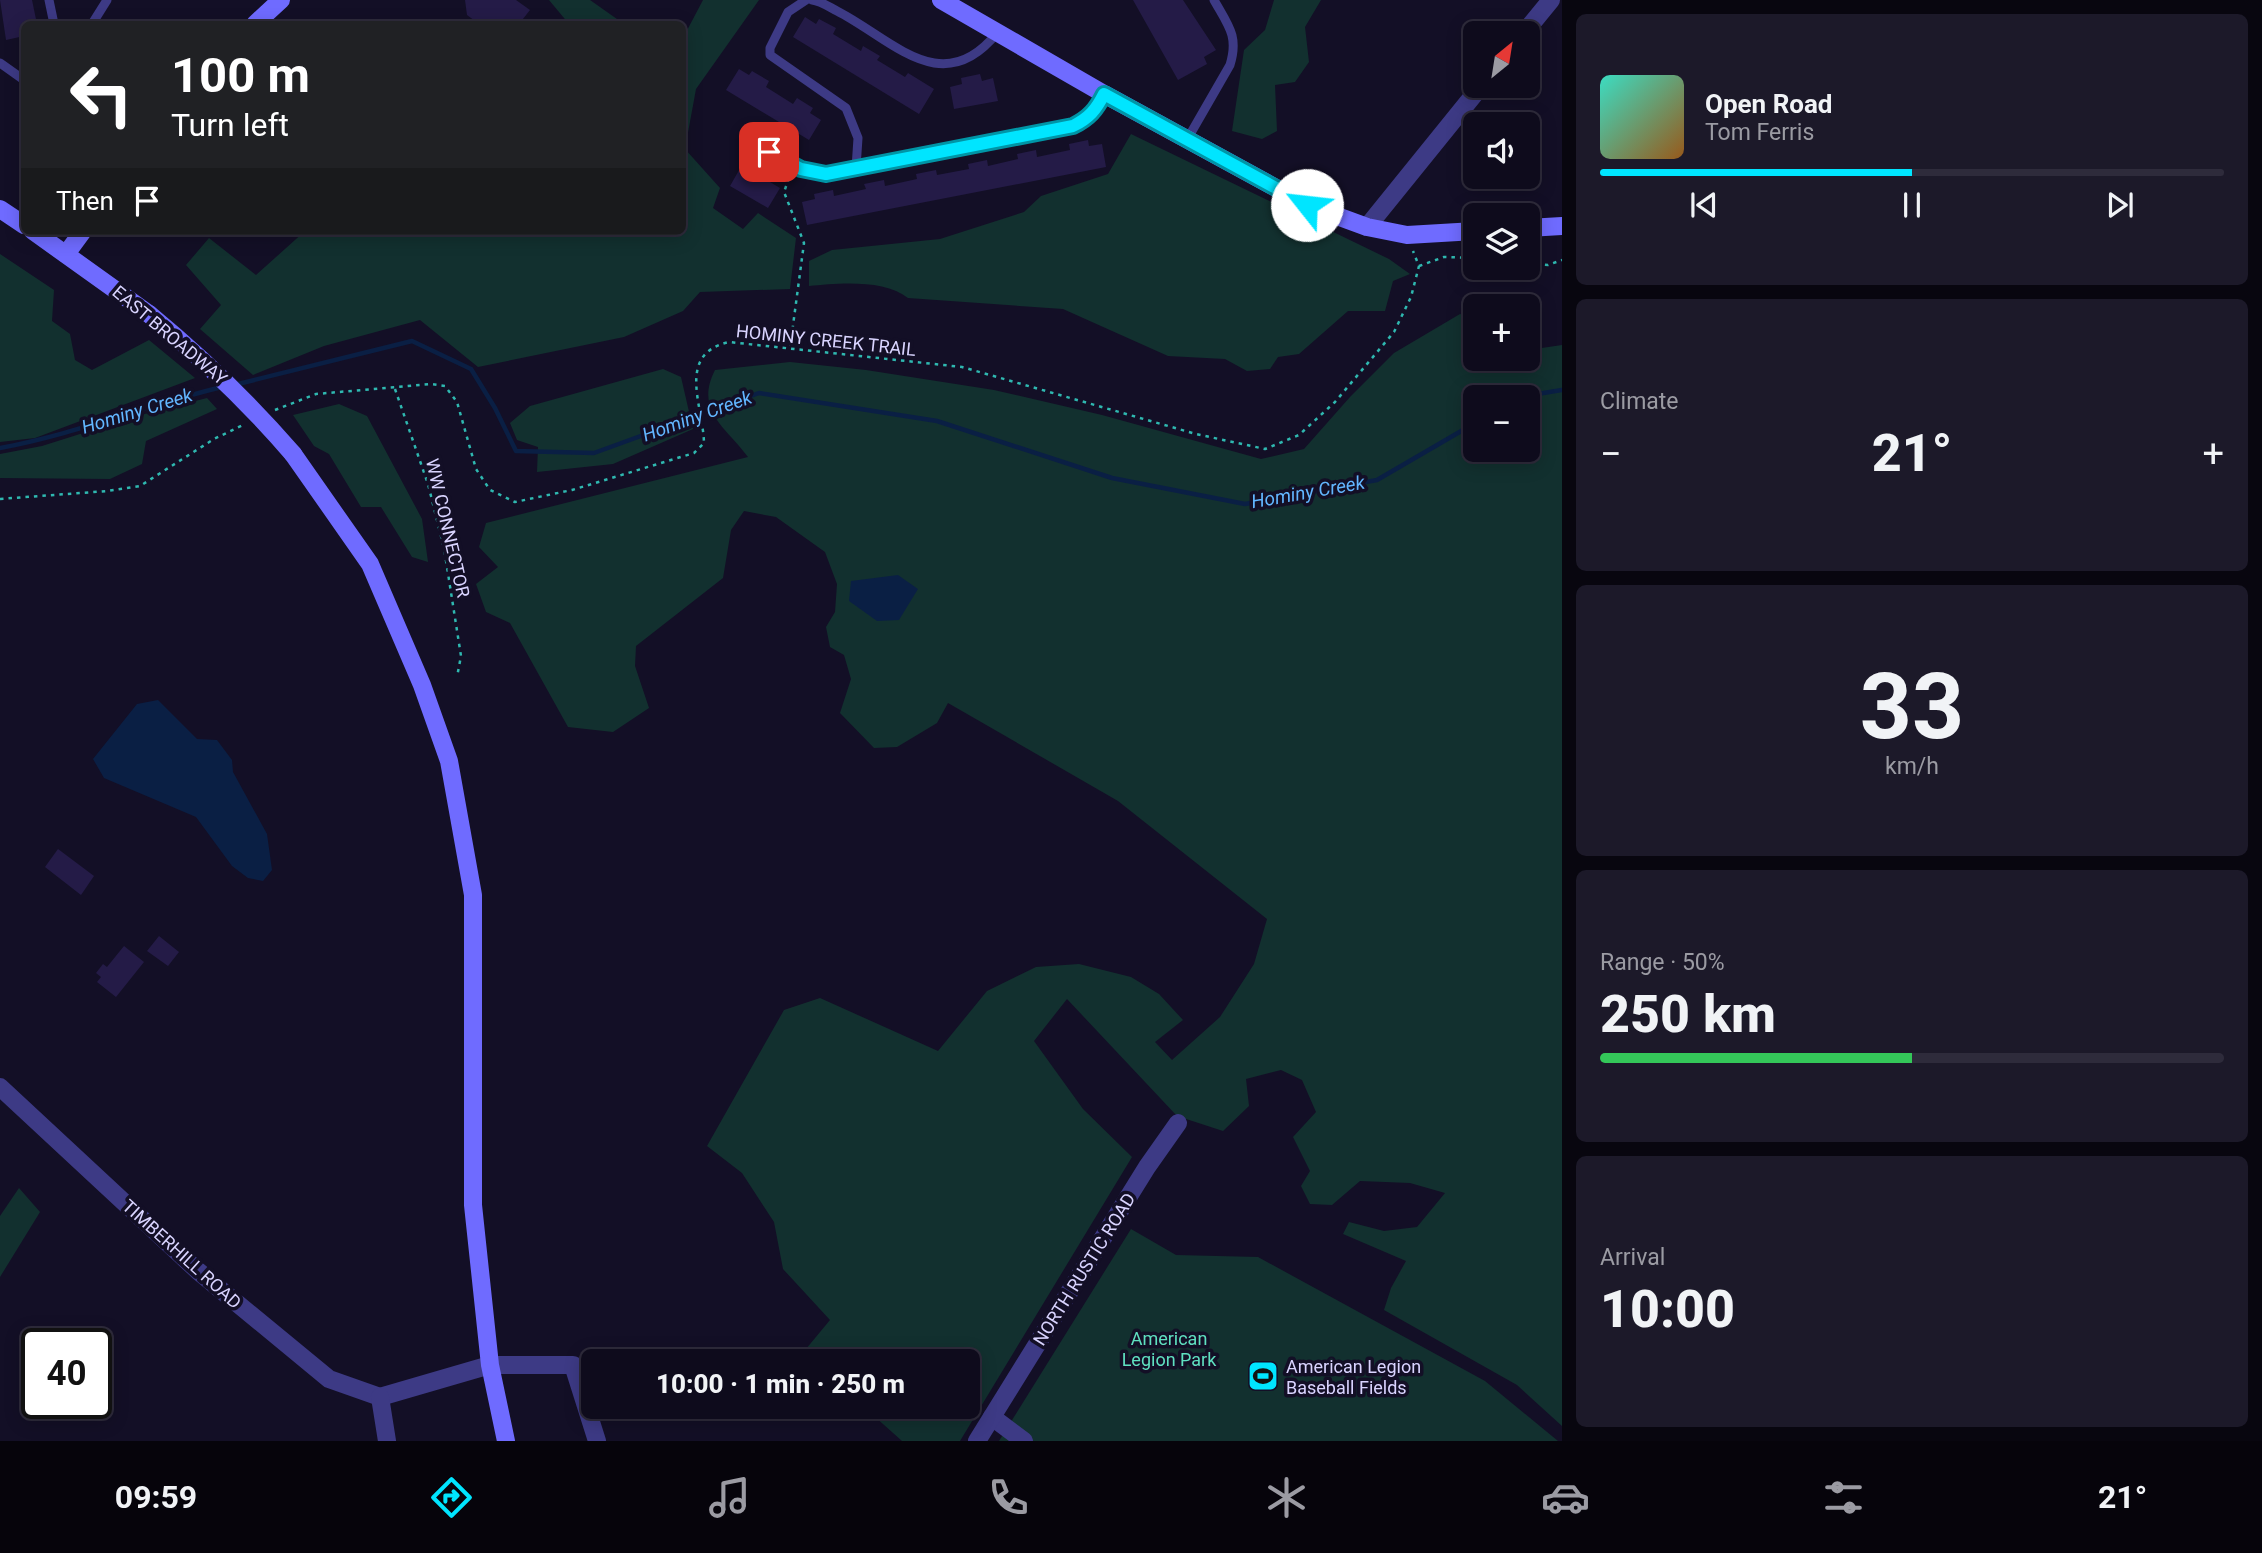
<!DOCTYPE html>
<html lang="en">
<head>
<meta charset="utf-8">
<style>
  body { margin:0; font-family:Roboto,sans-serif; background:#1c1929; color:#f1f3f6; height:100vh; display:flex; flex-direction:column; font-size:26px; white-space:nowrap }
  * { box-sizing:border-box; margin:0 }
  p { font-size:23px; color:#9b9ba3 }
  .icon { flex:none; width:38px; height:38px; fill:none; stroke:currentColor; stroke-width:2; stroke-linecap:round; stroke-linejoin:round }
  .map { position:relative; flex:1; overflow:hidden }
  .side { display:flex; flex-direction:column; gap:14px; padding:14px; background:#08060f; width:700px }
  .side>* { flex:none }
  .banner { position:absolute; left:21px; top:21px; width:665px; height:214px; border-radius:10px; box-shadow:0 4px 18px #0003,0 0 0 2px #2e2b3b; background:#202124; color:#fff; overflow:hidden }
  .needle { width:46px; rotate:30deg }
  .fabs { position:absolute; left:1463px; top:21px; display:grid; gap:14px }
  .fabs a { display:grid; place-items:center; width:77px; height:77px; border-radius:10px; background:#0e0b1c; box-shadow:0 4px 18px #0003,0 0 0 2px #2e2b3b; font-size:35px }
  .speed { position:absolute; left:21px; top:1328px; display:flex; gap:14px; font-size:35px; font-weight:700; text-align:center }
  .speed>* { display:grid; place-content:center; width:91px; height:91px; border-radius:50%; background:#0e0b1c; box-shadow:0 4px 18px #0003,0 0 0 2px #2e2b3b; line-height:1 }
  .speed .limit { border:4px solid #111; border-radius:10px; background:#fff; color:#111 }
  .pin { position:absolute; display:grid; place-items:center; width:60px; height:60px; color:#fff; margin:-30px; border-radius:14px; box-shadow:0 4px 10px #0006 }
  .me { position:absolute; width:77px; margin:-38px; rotate:299deg; stroke-linejoin:round; filter:drop-shadow(0 0 5px #0008) }
  .turn { display:flex; align-items:center; gap:24px; height:147px; padding:0 35px; font-size:32px }
  .turn .icon { width:91px; height:91px; stroke-width:2.5 }
  .turn b { display:block; font-size:49px; line-height:60px }
  .then { display:flex; align-items:center; height:66px; padding:0 35px; background:#0003; gap:14px; font-size:26px }
  .big { font-size:52px; font-weight:800; line-height:1.1 }
  .side .tile { flex:1; display:flex; flex-direction:column; justify-content:center; gap:10px; min-width:0; padding:0 24px; border-radius:10px; background:#1c1929 }
  .side .dial { align-items:center; gap:0 }
  .dial b { font-size:91px; line-height:1 }
  .song { display:flex; align-items:center; gap:21px }
  .cover { width:84px; height:84px; border-radius:10px; background:linear-gradient(135deg,hsl(170 70% 55%),hsl(30 70% 35%)) }
  .played { height:7px; border-radius:4px; background:linear-gradient(90deg,#00e5ff 50%,#2e2b3b 50%) }
  .keys { display:flex; justify-content:space-around; direction:ltr }
  .heat { display:flex; justify-content:space-between; align-items:center; font-size:38px; direction:ltr }
  .charge { height:10px; border-radius:5px; background:linear-gradient(90deg,#34c759 50%,#2e2b3b 0) }
  .trip { position:absolute; left:581px; top:1349px; width:399px; height:70px; border-radius:10px; background:#0e0b1c; box-shadow:0 4px 18px #0003,0 0 0 2px #2e2b3b; font-weight:800; line-height:70px; text-align:center }
  .tab-bar { display:flex; height:112px; justify-content:space-around; align-items:center; background:#06040b; color:#9b9ba3 }
  .tab-bar .icon { width:49px; height:49px }
  .tab-bar .on { color:#00e5ff }
  .tab-bar b { font-size:32px; color:#f1f3f6 }
  main { display:flex; flex:1; min-height:0 }
  .map>svg:first-child { display:block }
  .green { fill:#12302f; fill-rule:evenodd }
  .water { fill:#0a1f44 }
  .lines { fill:none; stroke-linecap:round; stroke-linejoin:round }
  .stream { stroke:#0a1f44; stroke-width:4.5 }
  .building { fill:#241b47 }
  .path { stroke:#2fb8b0; stroke-width:2.5; stroke-dasharray:3.5 5; stroke-linecap:butt }
  .lane { stroke:#3d3a85; stroke-width:9 }
  .street { stroke:#3d3a85; stroke-width:18 }
  .secondary { stroke:#6f6bff; stroke-width:18 }
  .secondary-bridge { stroke:#6f6bff; stroke-width:18 }
  .route-casing { stroke:#0095a6; stroke-width:18 }
  .route { stroke:#00e5ff; stroke-width:12 }
  .labels { text-anchor:middle; dominant-baseline:central; stroke-width:7; stroke-linejoin:round; paint-order:stroke }
  .street-label { font-size:18px; fill:#d9d4ff; stroke:#130f26 }
  .park-label { font-size:18px; fill:#5fe0c0; stroke:#130f26 }
  .poi-label { font-size:18px; fill:#d9d4ff; stroke:#130f26; text-anchor:start }
  .water-label { font-size:19px; font-style:italic; fill:#62b6ff; stroke:#130f26 }
</style>
</head>
<body>
<main>
<div class="map">
<svg width="1562" height="1441" viewBox="0 0 1562 1441">
  <rect width="100%" height="100%" fill="#130f26"/>
  <g class="green">
    <polygon points="549,0 590,0 624,24 569,24"/>
    <polygon points="703,0 759,0 696,89 685,149 720,188 713,208 743,229 758,213 796,238 790,289 700,292 683,311 624,337 478,367 420,320 324,346 253,375 200,329 221,305 186,265 209,238 256,275 305,231 682,231 683,38"/>
    <polygon points="1274,0 1321,0 1305,27 1309,62 1295,82 1275,85 1277,131 1262,139 1232,131 1244,50 1265,30"/>
    <path d="M1131 134 1389 259 1410 274 1393 281 1385 311H1348L1299 354 1278 357 1270 369 1247 371 1225 359 1168 356 1063 309 908 298C885 279 838 283 809 286V261L832 250 940 239 1024 212 1041 196 1108 174Z"/>
    <polygon points="0,254 54,290 52,321 70,334 75,360 92,370 149,340 195,378 35,438 0,442"/>
    <path d="M1460 314 1475 318V359H1528V350L1562 345V1426L1517 1385 1384 1310 1391 1288 1406 1261 1343 1234 1349 1222 1384 1231 1417 1227 1445 1193 1410 1183 1360 1181 1332 1205 1310 1204 1301 1186 1310 1171 1293 1137 1316 1112 1302 1080 1281 1070 1246 1079 1249 1106 1223 1131 1177 1116 1067 999 1034 1041 1083 1109 1132 1157 960 1441H902L864 1407H968V1362L806 1361 801 1355 830 1320 783 1269 774 1222 742 1173 707 1146 784 1010 820 998 938 1051 987 991 1036 967 1079 964 1131 977 1159 994 1183 1020 1155 1042 1172 1060 1220 1017 1254 964 1267 919 1118 801 948 703 937 723 897 747 874 748 840 713 851 679 844 655 830 647 826 627 835 612 837 584 825 552 776 517 744 511 731 530 723 578 636 646 635 666 649 708 613 732 568 727 510 623 486 612 476 584 498 567 479 547 486 523 748 457C727 428 694 411 715 370L790 362 866 370 994 390 1102 415 1261 459 1304 449 1350 397 1394 353ZM1475 397H1528V450H1475Z"/>
    <polygon points="663,369 681,377 693,429 613,464 537,472 538,447 517,440 510,423 530,406"/>
    <polygon points="207,398 217,409 146,441 142,464 110,479 0,478 0,454 42,446 137,416"/>
    <polygon points="339,404 367,416 422,519 428,562 412,557 381,507 361,507 329,454 314,446 293,415"/>
    <polygon points="19,1188 40,1212 0,1277 0,1216"/>
    <polygon points="1131,1229 1176,1255 1258,1257 1485,1381 1558,1441 999,1441"/>
  </g>
  <g class="water">
    <polygon points="898,575 918,589 899,620 877,621 849,601 851,581"/>
    <polygon points="158,700 197,739 217,740 232,760 233,772 267,834 272,870 263,881 248,878 232,866 196,817 104,778 93,759 137,704"/>
  </g>
  <g class="lines">
    <g class="stream">
      <polyline points="234,385 412,341 471,369 495,408 516,451 594,453 759,393 937,421 1112,478 1245,504 1377,480 1475,423"/>
      <polyline points="1519,397 1562,390"/>
      <path d="M0 448C76 434 147 405 222 387"/>
    </g>
  </g>
  <g class="building">
    <polygon points="0,0 32,0 37,24 24,24 24,36 6,40"/>
    <polygon points="465,0 516,0 530,10 519,24 479,24 467,15"/>
    <polygon points="1133,0 1183,0 1216,50 1204,57 1207,64 1178,80"/>
    <polygon points="805,17 816,24 819,19 836,28 833,34 861,51 863,46 880,56 877,60 905,77 908,73 934,89 919,114 793,37"/>
    <polygon points="739,69 749,75 752,71 769,81 766,87 793,104 797,98 813,108 810,113 821,120 809,140 726,90"/>
    <polygon points="980,74 982,81 993,78 998,101 954,109 950,87 962,84 961,78"/>
    <polygon points="1088,140 1089,146 1102,144 1106,167 807,225 802,202 815,199 814,194 833,190 834,196 866,189 864,184 884,180 885,186 917,179 916,174 936,170 937,175 969,169 968,164 987,160 988,166 1018,159 1017,154 1036,150 1037,157 1070,150 1069,144"/>
    <polygon points="742,165 753,172 756,167 773,177 770,182 780,188 768,208 730,186"/>
    <polygon points="58,849 94,876 81,895 45,867"/>
    <polygon points="159,936 179,952 168,966 147,951"/>
    <polygon points="124,946 144,962 116,997 97,982 101,977 96,973 103,964 107,967"/>
  </g>
  <g class="lines">
    <g class="path">
      <polyline points="789,178 784,192 804,243 790,348"/>
      <polyline points="1528,263 1548,265 1562,260"/>
      <polyline points="1419,266 1444,257 1475,258"/>
      <polyline points="395,389 428,484 444,548 461,656 457,677"/>
      <path d="M275 410 316 394 431 384 445 386 457 402 476 469 490 490 515 502 572 490 694 453 704 443C703 405 676 354 729 342L962 367 1196 434 1265 449 1299 435 1335 402 1394 332 1411 297 1419 266 1413 251"/>
      <polyline points="0,499 107,491 140,486 214,439 243,425"/>
    </g>
    <g class="lane">
      <polyline points="49,0 54,24"/>
      <polyline points="806,0 788,12 770,48 770,55 846,108 858,138 856,168"/>
      <path d="M812 0C821 1 829 7 837 11 892 39 942 101 997 33"/>
      <polyline points="92,24 107,0"/>
      <polyline points="0,63 24,80"/>
      <path d="M1188 138 1230 65C1239 36 1228 25 1214 0"/>
      <path d="M756 145 801 169 826 174 1073 126C1089 117 1096 110 1104 94"/>
    </g>
    <g class="street">
      <polyline points="1524,33 1551,0"/>
      <polyline points="1367,227 1481,86"/>
      <polyline points="0,1087 198,1271 329,1379 380,1397"/>
      <polyline points="380,1397 490,1365 573,1365 597,1441"/>
      <polyline points="380,1397 387,1441"/>
      <polyline points="992,1417 1024,1441"/>
      <polyline points="977,1441 1147,1167 1178,1123"/>
    </g>
    <g class="secondary">
      <polyline points="941,0 1104,94 1307,205 1367,227 1407,235 1475,231"/>
      <polyline points="255,24 281,0"/>
      <polyline points="0,209 24,225"/>
      <polyline points="1528,228 1562,226"/>
      <polyline points="33,231 149,314"/>
      <polyline points="66,254 83,231"/>
      <polyline points="293,454 370,564 422,685 449,761 473,895 473,1205 490,1365 506,1441"/>
    </g>
    <path class="secondary-bridge" d="M149 314C201 357 249 403 293 454"/>
  </g>
  <g class="lines">
    <g class="route-casing">
      <path id="route" d="M769 152 801 169 826 174 1073 126C1089 118 1096 110 1104 94L1307 205"/>
    </g>
    <use href="#route" class="route"/>
  </g>
  <defs>
    <g id="stadium-square" transform="scale(1.575)"><rect x="-9" y="-9" width="18" height="18" rx="4" fill="#00e5ff" stroke="#130f26"/><path d="M0-5a6.5 5 0 1 0 0 10a6.5 5 0 1 0 0-10ZM-3.5-1.8h7v3.6h-7Z" fill="#111"/></g>
  </defs>
  <g fill-rule="evenodd">
    <use href="#stadium-square" x="1263" y="1376"/>
  </g>
  <g class="labels">
    <g class="street-label">
      <text transform="translate(170 335) rotate(40)">EAST BROADWAY</text>
      <text transform="translate(826 340) rotate(6)">HOMINY CREEK TRAIL</text>
      <text transform="translate(448 528) rotate(77)">WW CONNECTOR</text>
      <text transform="translate(182 1254) rotate(42)">TIMBERHILL ROAD</text>
      <text transform="translate(1084 1269) rotate(-58)">NORTH RUSTIC ROAD</text>
    </g>
    <g class="park-label">
      <text x="1169" y="1338">American<tspan x="1169" dy="21">Legion Park</tspan></text>
    </g>
    <g class="poi-label">
      <text x="1286" y="1366">American Legion<tspan x="1286" dy="21">Baseball Fields</tspan></text>
    </g>
    <g class="water-label">
      <text transform="translate(137 411) rotate(-17)">Hominy Creek</text>
      <text transform="translate(697 416) rotate(-20)">Hominy Creek</text>
      <text transform="translate(1308 492) rotate(-10)">Hominy Creek</text>
    </g>
  </g>
</svg>
<div class="fabs">
<a><svg class="needle" viewBox="-14 -14 28 28"><path d="M0-13l5 13h-10z" fill="#e53935"/><path d="M0 13l5-13h-10z" fill="#9b9ba3"/></svg></a>
<a><svg class="icon" aria-label="sound" viewBox="0 0 24 24"><path d="M4 9h4l5-4v14l-5-4H4zM17 9q2 3 0 6"/></svg></a>
<a><svg class="icon" aria-label="layers" viewBox="0 0 24 24"><path d="M12 4l9 5-9 5-9-5zM3 14l9 5 9-5"/></svg></a>
<a>+</a>
<a>−</a>
</div>
<div class="speed"><div class="limit">40</div></div>
<div class="pin" style="left:769px;top:152px;background:#d93025"><svg class="icon" aria-label="arrive" viewBox="0 0 24 24"><path d="M6 21V4h12l-3 4 3 4H6"/></svg></div>
<svg class="me" style="left:1307px;top:205px" viewBox="-20 -20 40 40"><circle r="19" fill="#fff"/><path d="M0-13L10 11 0 6-10 11z" fill="#00e5ff"/></svg>
<div class="trip">10:00 · 1 min · 250 m</div>
<div class="banner">
<div class="turn"><svg class="icon" aria-label="left" viewBox="0 0 24 24"><path d="M17 20v-9H6M10 6l-5 5 5 5"/></svg><div><b>100 m</b>Turn left</div></div>
<div class="then">Then<svg class="icon" aria-label="arrive" viewBox="0 0 24 24"><path d="M6 21V4h12l-3 4 3 4H6"/></svg></div>
</div>
</div>
<section class="side">
<div class="tile">
<div class="song"><i class="cover"></i><div><b>Open Road</b><p>Tom Ferris</p></div></div>
<div class="played"></div>
<div class="keys"><svg class="icon" aria-label="previous" viewBox="0 0 24 24"><path d="M18 5L8 12l10 7zM5 5v14"/></svg><svg class="icon" aria-label="pause" viewBox="0 0 24 24"><path d="M8 5v14M16 5v14"/></svg><svg class="icon" aria-label="next" viewBox="0 0 24 24"><path d="M6 5l10 7-10 7zM19 5v14"/></svg></div>
</div>
<div class="tile"><p>Climate</p>
<div class="heat"><a>−</a><b class="big">21°</b><a>+</a></div>
</div>
<div class="tile dial"><b>33</b><p>km/h</p></div>
<div class="tile"><p>Range · 50%</p><b class="big">250 km</b><div class="charge"></div></div>
<div class="tile"><p>Arrival</p><b class="big">10:00</b></div>
</section>
</main>
<nav class="tab-bar">
<b>09:59</b>
<svg class="icon on" aria-label="directions" viewBox="0 0 24 24"><path d="M12 3l9 9-9 9-9-9zM9 14v-3h6M13 9l2 2-2 2"/></svg>
<svg class="icon" aria-label="music" viewBox="0 0 24 24"><path d="M9 18V5l10-2v13"/><circle cx="6" cy="18" r="3"/><circle cx="16" cy="16" r="3"/></svg>
<svg class="icon" aria-label="phone" viewBox="0 0 24 24"><path d="M5 4h4l2 5-3 2q2 4 5 5l2-3 5 2v4C11 20 4 13 5 4z"/></svg>
<svg class="icon" aria-label="climate" viewBox="0 0 24 24"><path d="M12 3v18M4 7l16 10M4 17L20 7"/></svg>
<svg class="icon" aria-label="car" viewBox="0 0 24 24"><path d="M5 17H2v-5l4-1 3-4h7l3 4 3 1v5h-3M9 17h6M6 11h13"/><circle cx="7" cy="17" r="2"/><circle cx="17" cy="17" r="2"/></svg>
<svg class="icon" aria-label="filters" viewBox="0 0 24 24"><path d="M4 7h16M4 17h16"/><circle cx="9" cy="7" r="2"/><circle cx="15" cy="17" r="2"/></svg>
<b>21°</b>
</nav>
</body>
</html>
